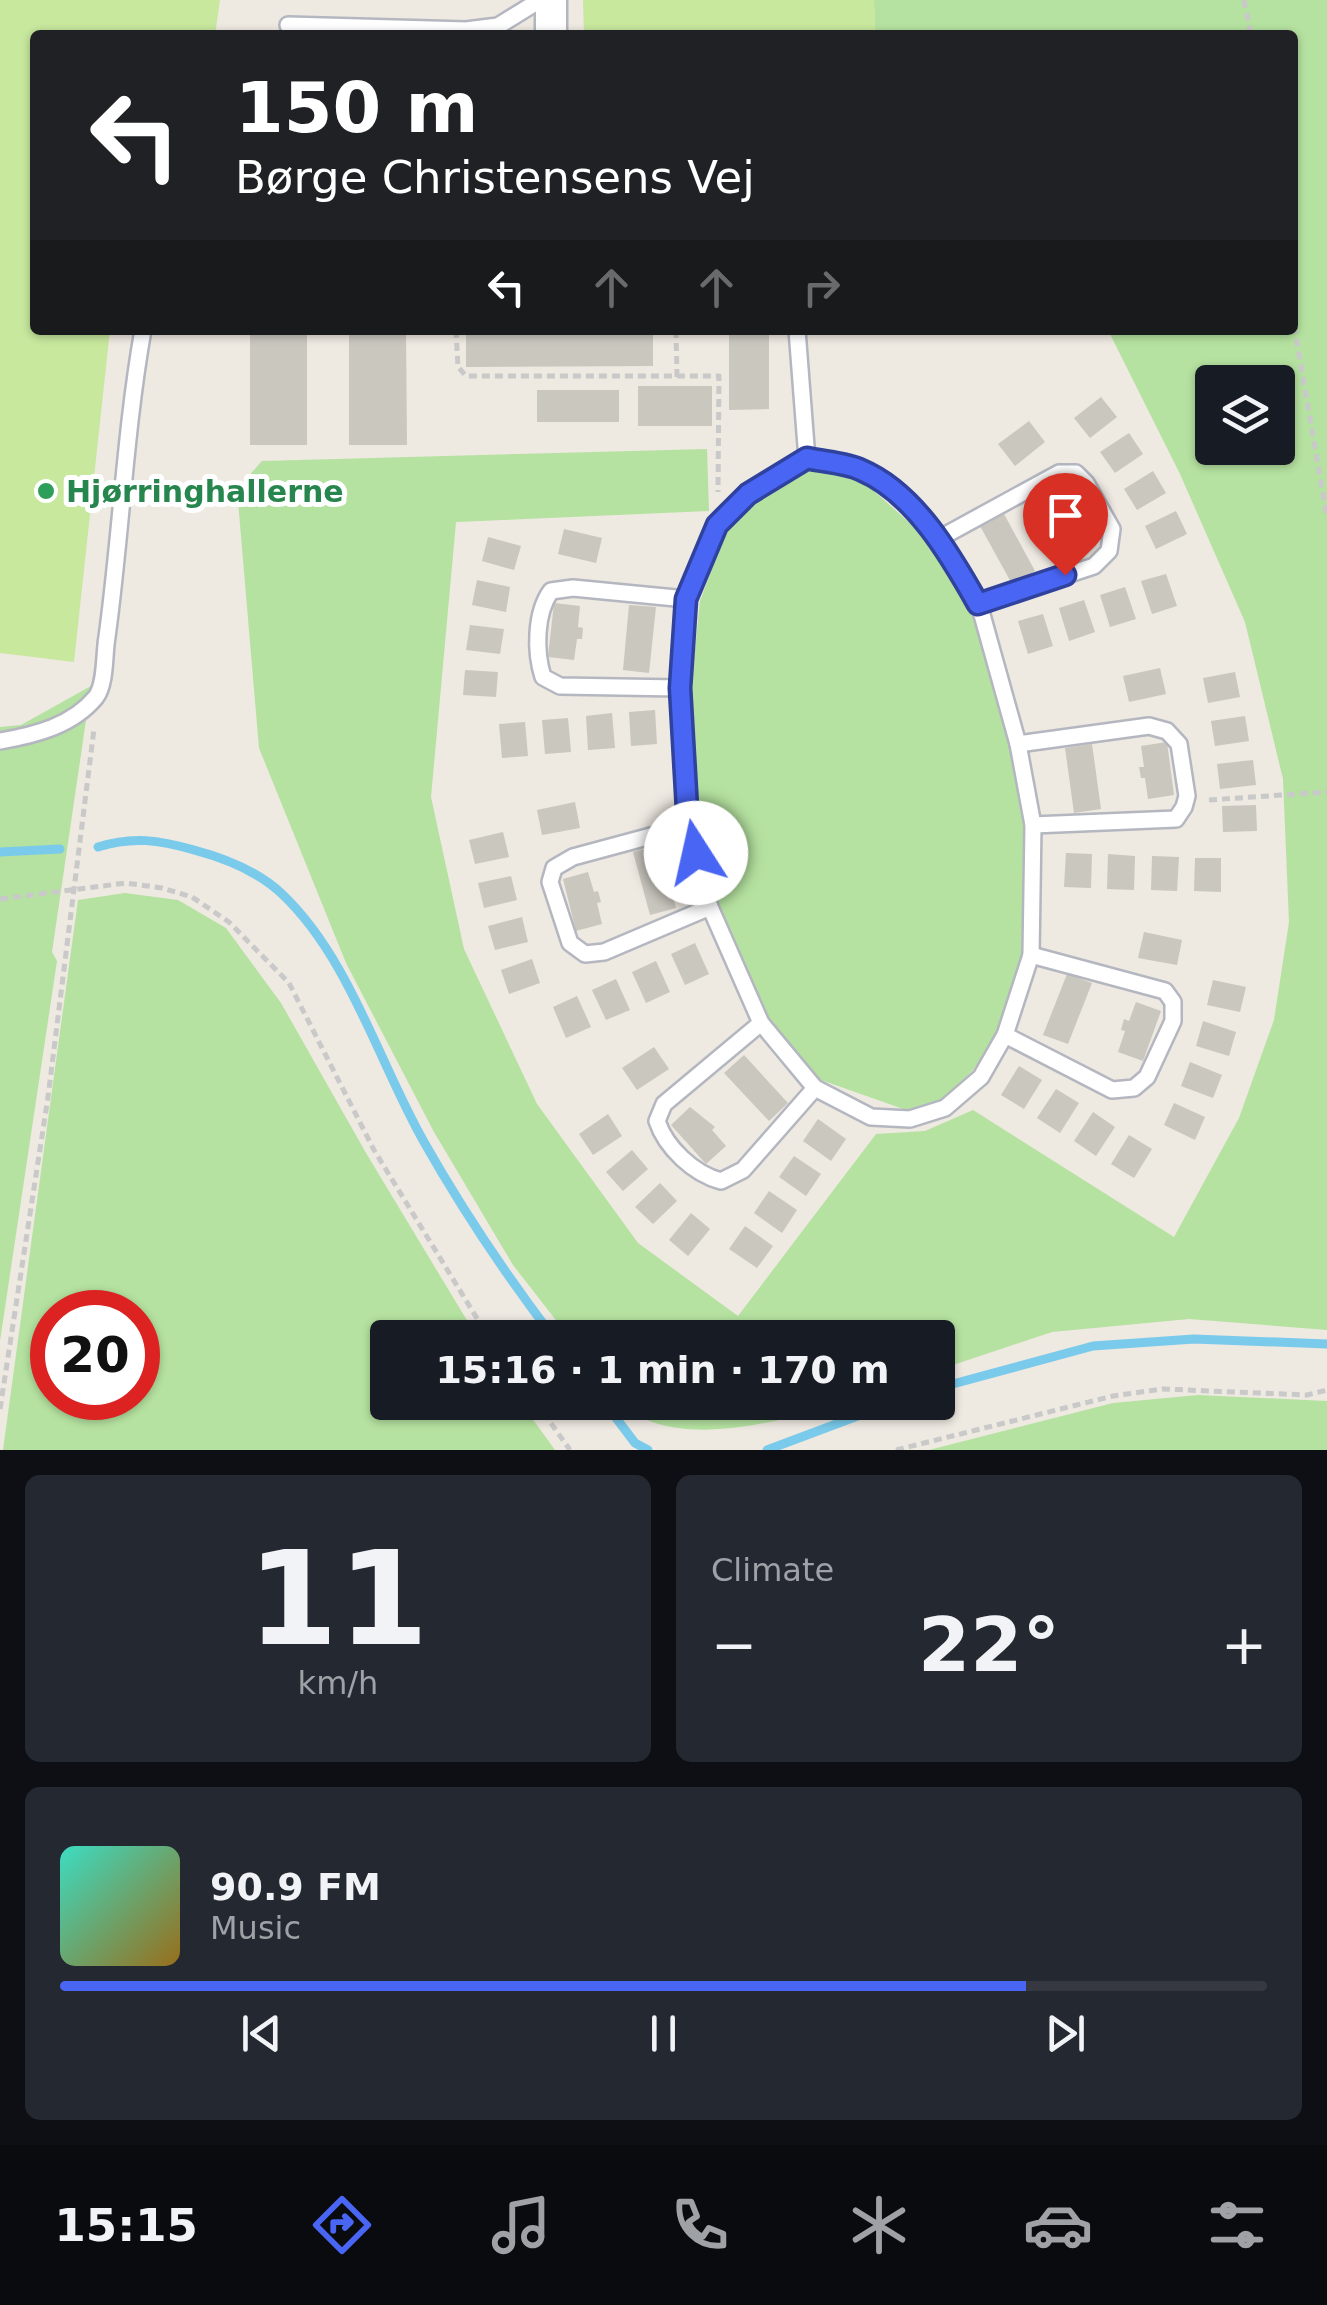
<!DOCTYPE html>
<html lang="en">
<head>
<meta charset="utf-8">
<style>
  body { margin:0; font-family:"DejaVu Sans",sans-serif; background:#242831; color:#f1f3f6; height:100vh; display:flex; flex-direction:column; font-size:38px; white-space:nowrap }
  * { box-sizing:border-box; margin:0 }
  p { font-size:32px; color:#9ea1a6 }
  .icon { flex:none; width:55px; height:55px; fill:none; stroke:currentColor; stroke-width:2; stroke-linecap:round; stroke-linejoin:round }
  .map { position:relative; height:1450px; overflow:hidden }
  .details { display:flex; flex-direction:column; gap:25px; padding:25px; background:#0d0f14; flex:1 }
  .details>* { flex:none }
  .guide { position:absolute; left:30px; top:30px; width:1268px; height:305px; border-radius:10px; box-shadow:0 2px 8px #0004; background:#202124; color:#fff; overflow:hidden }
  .fabs { position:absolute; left:1195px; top:365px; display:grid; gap:20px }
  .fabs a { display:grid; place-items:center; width:100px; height:100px; border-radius:10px; background:#171b24; box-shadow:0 2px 8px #0004; font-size:50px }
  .speed { position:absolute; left:30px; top:1290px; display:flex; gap:20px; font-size:50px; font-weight:700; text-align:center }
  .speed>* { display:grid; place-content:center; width:130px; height:130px; border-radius:50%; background:#171b24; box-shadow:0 2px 8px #0004; line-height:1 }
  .speed .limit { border:15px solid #d22; background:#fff; color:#111 }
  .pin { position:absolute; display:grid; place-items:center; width:85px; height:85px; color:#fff; margin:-102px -42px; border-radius:50% 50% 50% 0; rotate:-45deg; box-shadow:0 0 10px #0007 }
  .pin .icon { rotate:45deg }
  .me { position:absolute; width:110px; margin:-55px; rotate:350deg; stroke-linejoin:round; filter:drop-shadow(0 0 8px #0008) }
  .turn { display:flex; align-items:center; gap:35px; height:210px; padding:0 40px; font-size:45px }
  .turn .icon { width:130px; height:130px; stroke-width:2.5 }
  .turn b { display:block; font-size:70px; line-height:85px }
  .lanes { display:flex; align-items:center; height:95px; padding:0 40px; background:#0003; justify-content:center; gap:50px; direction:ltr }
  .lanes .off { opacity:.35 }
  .big { font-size:75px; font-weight:700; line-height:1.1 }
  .details .card { flex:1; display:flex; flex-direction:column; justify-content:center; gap:15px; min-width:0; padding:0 35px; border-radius:15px; background:#242831 }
  .details .dial { align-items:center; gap:0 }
  .dial b { font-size:130px; line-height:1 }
  .song { display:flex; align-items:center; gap:30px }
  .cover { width:120px; height:120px; border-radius:15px; background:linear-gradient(135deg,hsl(170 70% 55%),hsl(40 70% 35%)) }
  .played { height:10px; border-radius:5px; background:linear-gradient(90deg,#4965f3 80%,#363941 80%) }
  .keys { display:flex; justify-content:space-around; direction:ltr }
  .heat { display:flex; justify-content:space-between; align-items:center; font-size:55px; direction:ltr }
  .details .tiles { flex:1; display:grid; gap:25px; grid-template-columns:1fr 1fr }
  .card:last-child { grid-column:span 2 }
  .trip { position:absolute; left:370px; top:1320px; width:585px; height:100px; border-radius:10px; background:#171b24; box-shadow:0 2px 8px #0004; font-weight:700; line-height:100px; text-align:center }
  .dock { display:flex; height:160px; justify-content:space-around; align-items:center; background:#090b0e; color:#9ea1a6 }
  .dock .icon { width:70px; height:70px }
  .dock .on { color:#4965f3 }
  .dock b { font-size:45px; color:#f1f3f6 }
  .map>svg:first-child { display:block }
  .green { fill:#b5e2a0; fill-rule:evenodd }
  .pitch { fill:#c7e89d }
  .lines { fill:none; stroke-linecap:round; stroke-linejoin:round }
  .stream { stroke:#7acaeb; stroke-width:9 }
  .building { fill:#cac7bf }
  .lane-casing { stroke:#b4b7c0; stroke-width:20 }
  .street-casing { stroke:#b4b7c0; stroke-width:35 }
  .path { stroke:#c9c9c9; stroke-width:5; stroke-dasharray:8 5; stroke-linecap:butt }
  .lane { stroke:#fff; stroke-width:15 }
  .street { stroke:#fff; stroke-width:30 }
  .route-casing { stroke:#2f429e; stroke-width:25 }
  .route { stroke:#4965f3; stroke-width:18 }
  .leisure-dot { fill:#2e9e5b; stroke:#fff; stroke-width:4 }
  .labels { text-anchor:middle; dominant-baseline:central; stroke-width:10; stroke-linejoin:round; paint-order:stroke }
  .leisure-label { font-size:30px; font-weight:bold; fill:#27864d; stroke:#fff; text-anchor:start }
</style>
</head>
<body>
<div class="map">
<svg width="1327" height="1450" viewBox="0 0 1327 1450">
  <rect width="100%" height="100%" fill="#eee9e1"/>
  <g class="green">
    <path d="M874 0H1327V1330L1189 1319 1052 1332 938 1370V1338L569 1337 513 1265 434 1132 346 963 259 748 237 489 262 461 707 449 709 511 456 522 431 797 464 949 537 1104 638 1243 738 1316 876 1134 925 1131 973 1110 1174 1237 1239 1118 1274 1020 1289 922 1283 779 1245 622 1180 474 1108 330H1292V35H875ZM1212 382H1278V448H1212Z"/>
    <polygon points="808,468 854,473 932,543 971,607 1012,742 1026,826 1023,952 999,1033 973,1070 942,1101 909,1111 821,1080 767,1018 719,905 698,822 691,688 700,601 726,531 755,500"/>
    <polygon points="91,686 52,952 57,961 0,1341 0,727 21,725"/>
    <path d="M125 893 178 900 226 928 281 1003 366 1153 477 1337 388 1338V1402L521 1403 555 1450H3L78 900ZM138 1312V1398H52V1312Z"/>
    <polygon points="1198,1395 1327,1401 1327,1450 929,1450 1113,1403"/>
    <path d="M618 1403H839C770 1425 674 1450 618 1403Z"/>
  </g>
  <g class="pitch">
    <polygon points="0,0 220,0 215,35 35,35 35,330 110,330 74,662 0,653"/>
    <polygon points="583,0 874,0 875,35 584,35"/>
  </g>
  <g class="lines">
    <g class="stream">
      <path d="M98 847C133 836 159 840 194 850 224 858 259 872 282 894 349 957 379 1063 424 1142 463 1211 506 1275 554 1338"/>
      <polyline points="0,852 60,849"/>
      <polyline points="938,1388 1093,1346 1194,1339 1327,1344"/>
      <polyline points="604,1402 635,1443 648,1450"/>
      <polyline points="767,1450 895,1402"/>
    </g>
  </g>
  <g class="building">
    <rect x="250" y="330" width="57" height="115"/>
    <polygon points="349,330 406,330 407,445 349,445"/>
    <polygon points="466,330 653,330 653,366 466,367"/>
    <polygon points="729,330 769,330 769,409 729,410"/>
    <rect x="638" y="386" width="74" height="40"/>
    <rect x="537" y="390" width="82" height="32"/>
    <polygon points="1101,397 1117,417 1090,438 1074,418"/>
    <polygon points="1029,421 1045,442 1015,466 998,444"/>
    <polygon points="1129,433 1143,454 1115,473 1100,452"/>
    <polygon points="1153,471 1166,493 1137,510 1124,489"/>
    <polygon points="1074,484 1099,531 1075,544 1056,517 1059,516 1049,497"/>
    <polygon points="1176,511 1187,534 1156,549 1145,526"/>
    <polygon points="1004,514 1035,571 1012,584 980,526"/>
    <polygon points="564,529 602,538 596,563 558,554"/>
    <polygon points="488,537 521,546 514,570 482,561"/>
    <polygon points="1166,574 1177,606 1152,614 1141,581"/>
    <polygon points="477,580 510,587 506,612 472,605"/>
    <polygon points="1125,587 1136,619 1110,627 1100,595"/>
    <polygon points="1084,600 1095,632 1069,641 1059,608"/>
    <polygon points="554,603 580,606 578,627 583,628 582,639 577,639 574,660 548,657"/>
    <polygon points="629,605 656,607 649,673 623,670"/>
    <polygon points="1043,614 1053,646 1028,654 1018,621"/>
    <polygon points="470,625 504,629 500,654 466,650"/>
    <polygon points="1160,668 1166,694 1129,702 1123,676"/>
    <polygon points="465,670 498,672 496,697 463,695"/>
    <polygon points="1235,672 1240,697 1208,703 1203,678"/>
    <polygon points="655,710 657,744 631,746 629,712"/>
    <polygon points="612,713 615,748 588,750 586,716"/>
    <polygon points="1245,716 1249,741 1215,746 1211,721"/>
    <polygon points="568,718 571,752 545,754 542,720"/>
    <polygon points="525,722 528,756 502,758 499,724"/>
    <polygon points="1167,742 1174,795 1148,799 1145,778 1141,778 1139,767 1144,767 1141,746"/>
    <polygon points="1092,744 1101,809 1074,813 1065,748"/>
    <polygon points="1253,760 1256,785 1220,789 1217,764"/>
    <polygon points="575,802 580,828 542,835 537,810"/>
    <polygon points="1256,805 1257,831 1223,832 1222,806"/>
    <polygon points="503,832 509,857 475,864 469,840"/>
    <polygon points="659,845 676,908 650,915 633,852"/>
    <polygon points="1066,853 1092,854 1091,888 1064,887"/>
    <polygon points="1108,854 1135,856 1134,890 1107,889"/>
    <polygon points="1152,856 1179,857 1177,891 1151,890"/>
    <polygon points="1195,858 1221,858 1221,892 1194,891"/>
    <polygon points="588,872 594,892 598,891 601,902 597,903 602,924 576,931 563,879"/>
    <polygon points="511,876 517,900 484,908 478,883"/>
    <polygon points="522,917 528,942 495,950 488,926"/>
    <polygon points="1144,932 1182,940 1177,965 1138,958"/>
    <polygon points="695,943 709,974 685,985 671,954"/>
    <polygon points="532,959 540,983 509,994 501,970"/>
    <polygon points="656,961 670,992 646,1003 632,972"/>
    <polygon points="1067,974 1092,983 1068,1044 1043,1035"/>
    <polygon points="616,979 630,1010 606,1020 592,990"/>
    <polygon points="1213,980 1246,987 1240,1012 1207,1005"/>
    <polygon points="577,996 591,1027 566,1038 553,1007"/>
    <polygon points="1136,1002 1161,1011 1143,1061 1118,1052 1125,1031 1121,1030 1124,1019 1129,1021"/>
    <polygon points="1203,1021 1236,1032 1229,1056 1196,1046"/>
    <polygon points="654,1047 669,1069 637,1090 622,1068"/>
    <polygon points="744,1055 788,1103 769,1121 724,1073"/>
    <polygon points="1190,1062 1222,1075 1213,1098 1181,1086"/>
    <polygon points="1019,1066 1042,1080 1024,1109 1001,1095"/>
    <polygon points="1056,1089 1079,1103 1060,1133 1037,1118"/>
    <polygon points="1174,1103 1205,1117 1195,1140 1164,1125"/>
    <polygon points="690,1107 715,1127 712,1130 726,1146 706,1164 671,1125"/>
    <polygon points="1093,1112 1115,1127 1096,1156 1074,1141"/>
    <polygon points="608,1114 622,1136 593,1155 579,1134"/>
    <polygon points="818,1119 846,1139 831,1161 803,1141"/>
    <polygon points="1129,1135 1152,1149 1134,1178 1111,1164"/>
    <polygon points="632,1150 648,1169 623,1191 606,1172"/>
    <polygon points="794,1156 821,1174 806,1196 779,1177"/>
    <polygon points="660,1183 677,1201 653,1224 635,1207"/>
    <polygon points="769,1191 797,1210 782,1233 754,1213"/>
    <polygon points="691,1213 710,1229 688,1256 669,1240"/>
    <polygon points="745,1226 773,1246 757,1268 729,1249"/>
  </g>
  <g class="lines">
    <g class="lane-casing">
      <g id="lane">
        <polyline points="288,25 466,30 498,26 540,0"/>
        <polyline points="797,330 807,459"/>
        <polygon points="807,459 860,469 892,490 940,538 979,604 1018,744 1033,825 1031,955 1005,1035 981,1077 945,1108 910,1119 871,1117 815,1088 761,1023 710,907 688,826 679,688 686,599 717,525 748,494"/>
        <polyline points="940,538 1059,473 1076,473 1086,483 1112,529 1109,551 1094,566 979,604"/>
        <path d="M679 688 560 686 543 677C535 652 535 613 551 591L573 588 686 599"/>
        <path d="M0 741C35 735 72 726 96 697 106 684 104 653 107 637 121 535 125 431 143 330"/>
        <polyline points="1018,744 1149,726 1167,731 1179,744 1187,796 1184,807 1176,819 1033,825"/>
        <polyline points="688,826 573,857 554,868 550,882 570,943 585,954 604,952 710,907"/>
        <path d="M761 1023 664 1104 657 1121C666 1148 694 1174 721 1181L743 1170 815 1088"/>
        <polyline points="1005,1035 1112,1090 1134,1088 1147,1077 1173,1021 1173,1002 1165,991 1031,955"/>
      </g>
    </g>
    <g class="street-casing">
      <polyline id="street" points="551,0 551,35"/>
    </g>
    <g class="path">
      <polyline points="1244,0 1251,35"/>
      <polyline points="1292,313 1327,518"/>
      <polyline points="456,330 458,367 466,376 719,376 718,492"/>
      <polyline points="676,330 677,377"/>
      <polyline points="1209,800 1327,792"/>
      <polyline points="0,899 126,883 162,888 192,897 229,922 289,983 374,1150 489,1338"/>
      <polyline points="536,1402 570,1450"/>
      <polyline points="0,1409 48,1097 94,729"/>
      <polyline points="896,1450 1113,1396 1162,1389 1307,1395 1327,1390"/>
    </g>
    <use href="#lane" class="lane"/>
    <use href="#street" class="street"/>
  </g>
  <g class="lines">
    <g class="route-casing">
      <path id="route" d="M696 853 688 826 680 688 686 599 717 525 748 494 807 458C824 462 846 463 861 470 915 493 951 556 978 604L1065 575"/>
    </g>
    <use href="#route" class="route"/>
  </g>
  <circle class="leisure-dot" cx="46" cy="491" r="10"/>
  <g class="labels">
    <g class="leisure-label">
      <text x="66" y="491">Hjørringhallerne</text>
    </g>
  </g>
</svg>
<div class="fabs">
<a><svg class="icon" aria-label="layers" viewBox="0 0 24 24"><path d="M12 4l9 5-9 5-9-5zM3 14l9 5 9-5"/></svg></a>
</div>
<div class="speed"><div class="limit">20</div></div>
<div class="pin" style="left:1065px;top:575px;background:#d93025"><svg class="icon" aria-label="arrive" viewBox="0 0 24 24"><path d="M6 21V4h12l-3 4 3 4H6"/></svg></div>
<svg class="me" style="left:696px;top:853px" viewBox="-20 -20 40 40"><circle r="19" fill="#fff"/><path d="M0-13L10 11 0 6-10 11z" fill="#4965f3"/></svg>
<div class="trip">15:16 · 1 min · 170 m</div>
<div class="guide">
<div class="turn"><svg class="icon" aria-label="left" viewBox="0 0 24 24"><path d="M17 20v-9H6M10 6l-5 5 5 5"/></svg><div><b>150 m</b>Børge Christensens Vej</div></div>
<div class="lanes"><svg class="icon" aria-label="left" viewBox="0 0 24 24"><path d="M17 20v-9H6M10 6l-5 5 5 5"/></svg><svg class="icon off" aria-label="ahead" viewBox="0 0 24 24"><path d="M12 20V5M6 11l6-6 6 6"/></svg><svg class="icon off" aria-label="ahead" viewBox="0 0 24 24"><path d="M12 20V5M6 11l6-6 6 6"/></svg><svg class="icon off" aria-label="right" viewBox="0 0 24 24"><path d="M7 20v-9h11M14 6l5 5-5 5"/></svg></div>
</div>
</div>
<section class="details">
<div class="tiles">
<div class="card dial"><b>11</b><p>km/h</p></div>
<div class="card"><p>Climate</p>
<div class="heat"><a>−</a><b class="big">22°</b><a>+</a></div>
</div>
<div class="card">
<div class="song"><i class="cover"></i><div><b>90.9 FM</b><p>Music</p></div></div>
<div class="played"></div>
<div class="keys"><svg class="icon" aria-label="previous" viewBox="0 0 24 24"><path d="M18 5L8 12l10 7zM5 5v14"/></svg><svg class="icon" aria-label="pause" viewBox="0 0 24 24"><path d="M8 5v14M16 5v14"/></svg><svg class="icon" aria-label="next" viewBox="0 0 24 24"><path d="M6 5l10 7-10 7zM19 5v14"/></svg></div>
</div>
</div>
</section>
<nav class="dock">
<b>15:15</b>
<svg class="icon on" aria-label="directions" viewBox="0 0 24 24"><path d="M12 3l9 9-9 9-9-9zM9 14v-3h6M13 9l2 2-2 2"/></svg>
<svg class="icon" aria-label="music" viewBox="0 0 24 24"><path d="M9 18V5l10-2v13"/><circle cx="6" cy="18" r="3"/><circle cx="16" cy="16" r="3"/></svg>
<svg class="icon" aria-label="phone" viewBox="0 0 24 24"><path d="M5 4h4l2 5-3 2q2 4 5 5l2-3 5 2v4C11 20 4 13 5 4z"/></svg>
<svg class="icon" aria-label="climate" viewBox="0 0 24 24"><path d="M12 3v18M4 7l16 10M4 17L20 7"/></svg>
<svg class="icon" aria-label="car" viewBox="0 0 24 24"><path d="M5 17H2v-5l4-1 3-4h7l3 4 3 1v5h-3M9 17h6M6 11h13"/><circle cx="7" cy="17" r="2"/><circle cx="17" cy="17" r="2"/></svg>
<svg class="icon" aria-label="filters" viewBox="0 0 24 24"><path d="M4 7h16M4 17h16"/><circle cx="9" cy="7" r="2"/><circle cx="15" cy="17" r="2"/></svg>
</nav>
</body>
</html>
